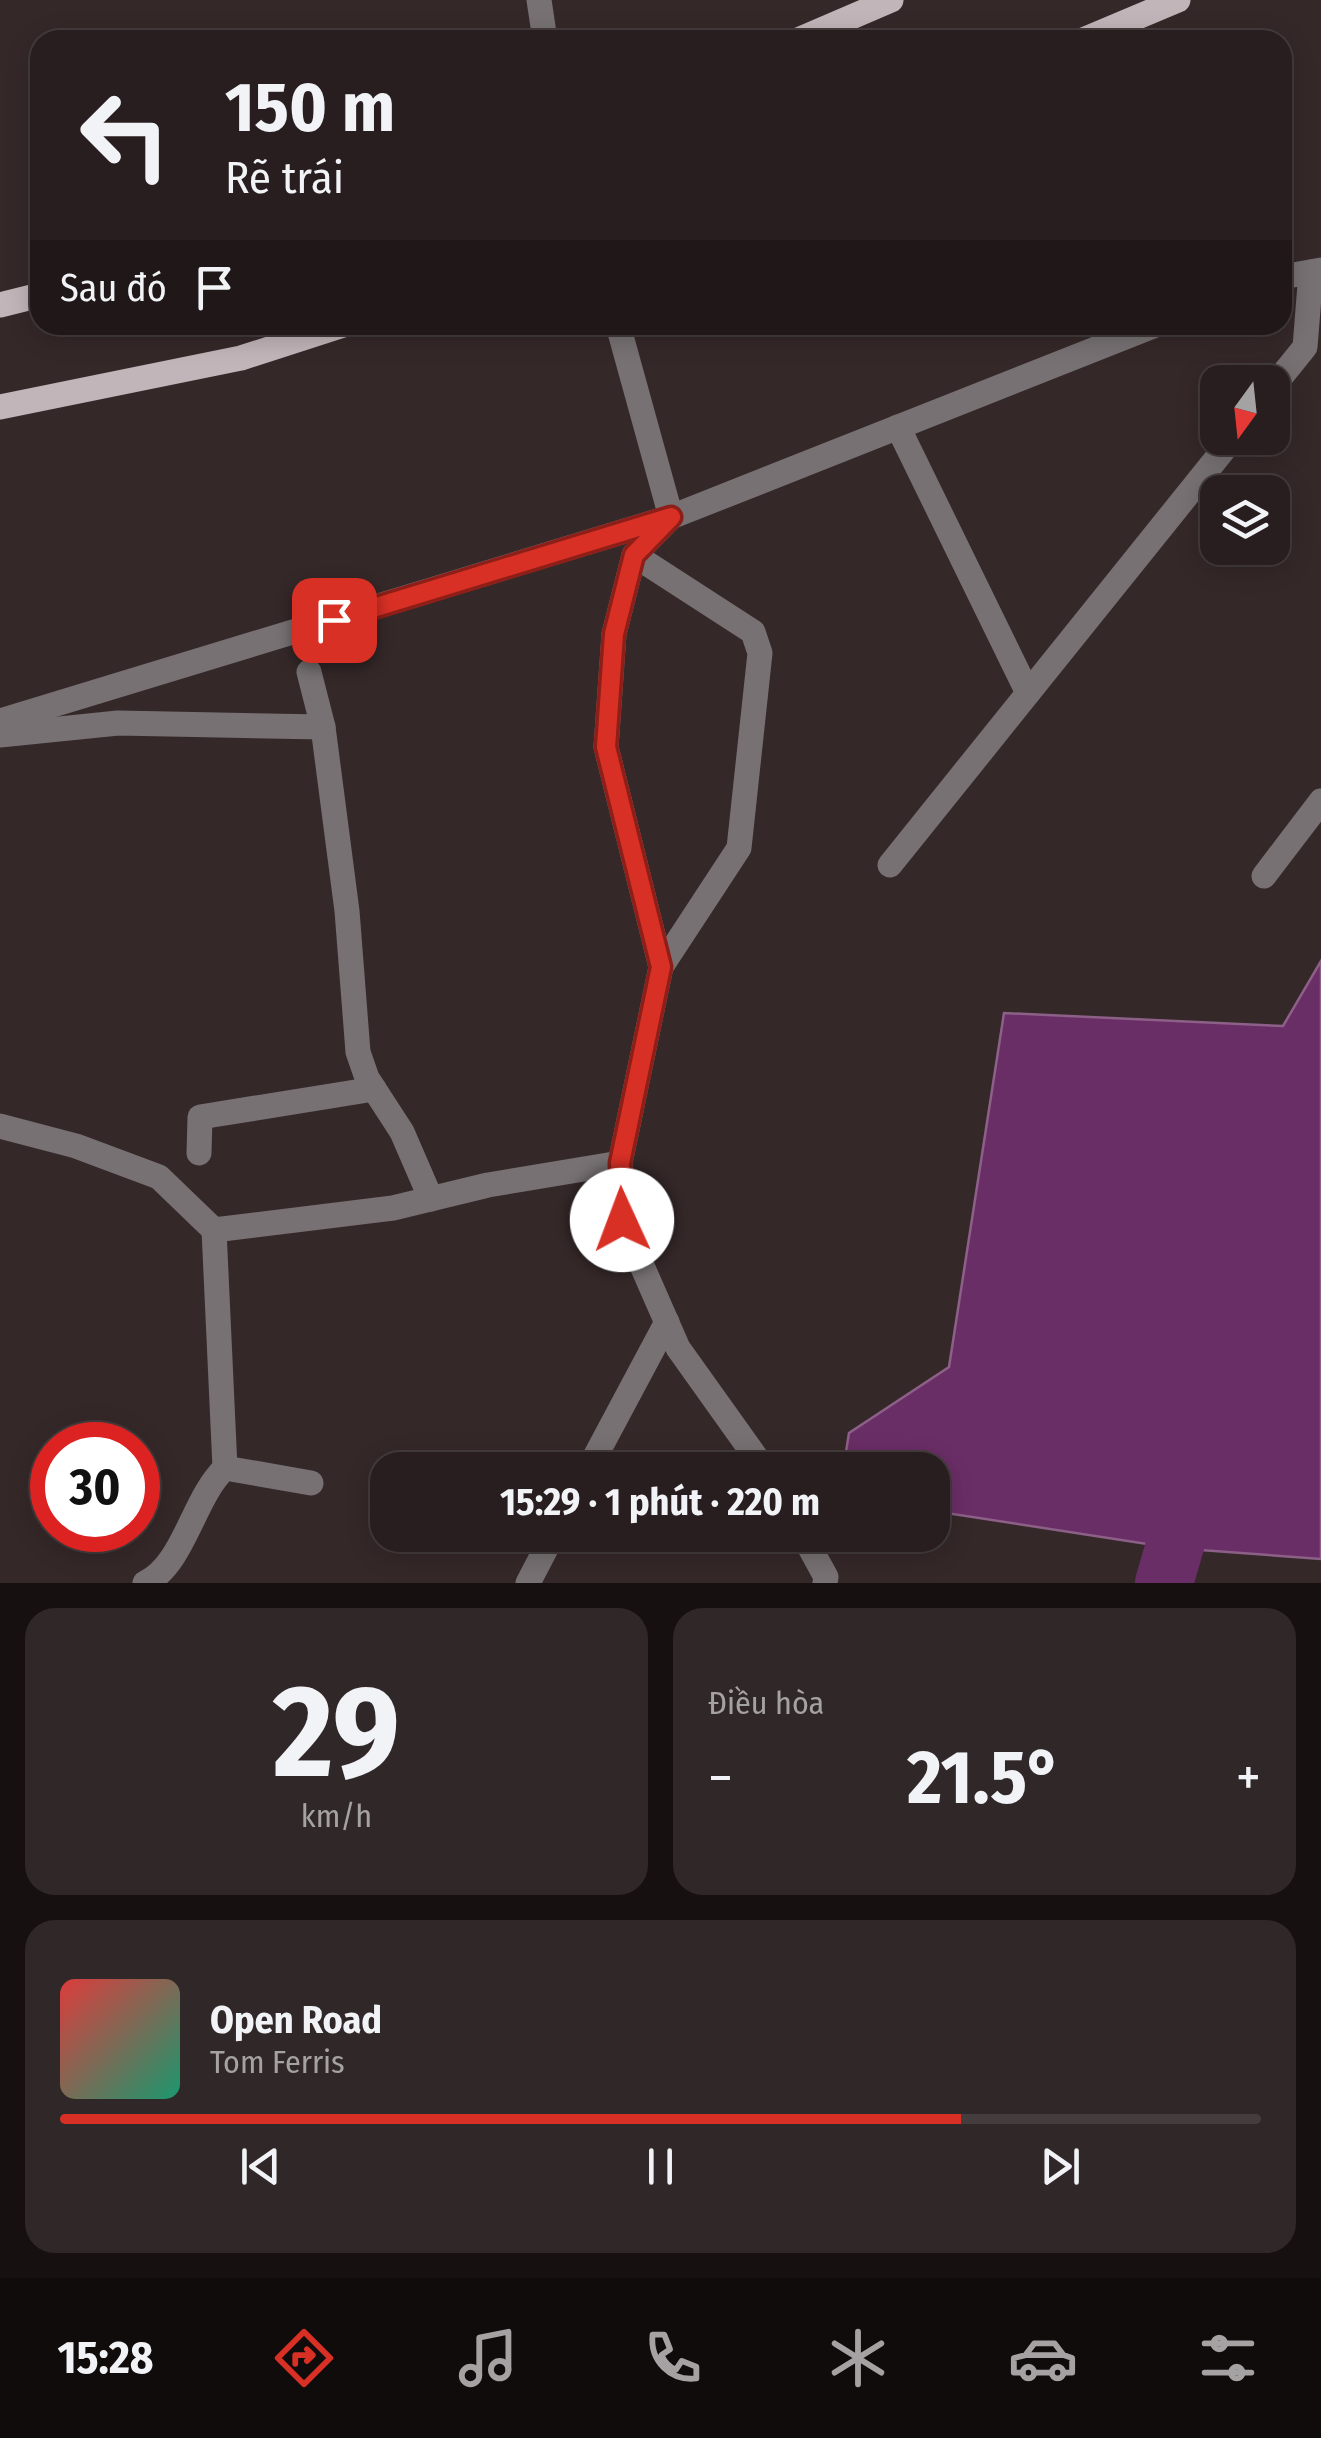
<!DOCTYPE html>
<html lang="vi">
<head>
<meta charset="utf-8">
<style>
  body { margin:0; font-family:"Fira Sans Condensed",sans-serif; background:#302728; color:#f1f3f6; height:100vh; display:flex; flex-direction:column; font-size:38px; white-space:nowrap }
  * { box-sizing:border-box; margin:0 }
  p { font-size:32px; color:#a5a2a4 }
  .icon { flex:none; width:55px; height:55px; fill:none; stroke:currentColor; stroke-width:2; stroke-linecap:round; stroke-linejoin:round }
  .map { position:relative; height:1583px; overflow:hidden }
  .details { display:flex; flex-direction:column; gap:25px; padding:25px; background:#161011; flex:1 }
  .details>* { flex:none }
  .top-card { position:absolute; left:30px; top:30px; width:1262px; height:305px; border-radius:30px; box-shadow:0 5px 25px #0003,0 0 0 2px #443c3d; background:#281e1f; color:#f1f3f6; overflow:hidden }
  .needle { width:65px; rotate:195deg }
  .fabs { position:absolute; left:1200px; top:365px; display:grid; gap:20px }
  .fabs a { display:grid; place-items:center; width:90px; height:90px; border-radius:20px; background:#281e1f; box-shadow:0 5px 25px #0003,0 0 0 2px #443c3d; font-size:50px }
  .speed { position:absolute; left:30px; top:1422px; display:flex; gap:20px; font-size:50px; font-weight:700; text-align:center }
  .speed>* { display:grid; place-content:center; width:130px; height:130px; border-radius:50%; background:#281e1f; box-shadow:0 5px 25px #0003,0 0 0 2px #443c3d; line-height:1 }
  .speed .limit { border:15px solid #d22; background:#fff; color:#111 }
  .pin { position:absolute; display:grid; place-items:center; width:85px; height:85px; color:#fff; margin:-42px; border-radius:20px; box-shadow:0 5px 15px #0006 }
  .me { position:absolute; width:110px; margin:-55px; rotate:358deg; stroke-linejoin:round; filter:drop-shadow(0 0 8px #0008) }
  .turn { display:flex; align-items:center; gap:35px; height:210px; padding:0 30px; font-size:45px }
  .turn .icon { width:130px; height:130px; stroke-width:2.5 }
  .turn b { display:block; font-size:70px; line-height:85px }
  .then { display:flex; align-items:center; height:95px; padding:0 30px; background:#0003; gap:20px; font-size:38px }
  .big { font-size:75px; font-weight:700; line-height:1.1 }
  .details .card { flex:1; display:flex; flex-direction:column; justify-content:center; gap:15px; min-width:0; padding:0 35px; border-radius:30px; background:#302728 }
  .details .dial { align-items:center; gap:0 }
  .dial b { font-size:130px; line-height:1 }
  .song { display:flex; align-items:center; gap:30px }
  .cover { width:120px; height:120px; border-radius:15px; background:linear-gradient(135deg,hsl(0 70% 55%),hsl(160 70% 35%)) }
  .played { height:10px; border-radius:5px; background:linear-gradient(90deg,#d93025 75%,#443c3d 75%) }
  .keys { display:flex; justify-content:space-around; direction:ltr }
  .heat { display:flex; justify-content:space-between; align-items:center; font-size:55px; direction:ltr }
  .details .tiles { flex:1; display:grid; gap:25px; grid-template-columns:1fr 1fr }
  .card:last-child { grid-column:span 2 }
  .trip { position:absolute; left:370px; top:1452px; width:580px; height:100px; border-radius:30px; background:#281e1f; box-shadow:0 5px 25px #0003,0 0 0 2px #443c3d; font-weight:700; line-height:100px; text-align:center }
  .tabs { display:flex; height:160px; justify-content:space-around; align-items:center; background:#100c0c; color:#a5a2a4 }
  .tabs .icon { width:70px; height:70px }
  .tabs .current { color:#d93025 }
  .tabs b { font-size:45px; color:#f1f3f6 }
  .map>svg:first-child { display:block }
  .water { fill:#6a2e66; stroke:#8d6088; stroke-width:2.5 }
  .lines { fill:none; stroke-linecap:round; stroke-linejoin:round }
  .stream { stroke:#8d6088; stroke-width:10 }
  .river { stroke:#6a2e66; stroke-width:58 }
  .minor { stroke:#777173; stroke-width:25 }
  .major { stroke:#c2b5ba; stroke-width:25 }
  .route-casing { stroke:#8d1f18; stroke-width:25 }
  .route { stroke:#d93025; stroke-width:18 }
</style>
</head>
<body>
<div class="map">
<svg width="1321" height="1583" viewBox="0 0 1321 1583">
  <rect width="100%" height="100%" fill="#352829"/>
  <polygon class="water" points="1321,961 1321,1559 1173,1548 933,1511 932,1470 843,1470 849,1433 949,1367 1004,1013 1283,1026"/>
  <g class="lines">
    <polyline class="stream" points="1169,1583 1173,1548"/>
    <polyline class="river" points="1164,1583 1197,1470"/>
    <g class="minor">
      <polyline points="539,0 545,40"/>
      <polyline points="1282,277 1321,270"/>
      <polyline points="618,325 671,517 634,555 614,634 606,747 661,967 620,1163 622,1220 678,1348 765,1470"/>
      <polyline points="1272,388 1305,347 1311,272"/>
      <polyline points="898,427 1028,693"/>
      <polyline points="634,555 753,632 760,653 739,848 661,967"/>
      <polyline points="309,672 323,727 347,911 358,1052 367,1078 402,1132 431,1199"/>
      <polyline points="0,721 671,517 1156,325"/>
      <polyline points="0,735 118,723 323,727"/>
      <polyline points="890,865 1233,438"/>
      <polyline points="1264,876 1321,801"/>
      <polyline points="0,1126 76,1146 159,1177 214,1230 393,1208 488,1185 620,1163"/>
      <polyline points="199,1153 200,1117 374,1089"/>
      <polyline points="214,1230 225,1468"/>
      <polyline points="588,1470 667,1322"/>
      <polyline points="803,1535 826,1577 825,1583"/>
      <path d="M145 1583C184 1565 193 1498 225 1468L311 1483"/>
      <polyline points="528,1583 553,1535"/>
    </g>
    <g class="major">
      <polyline points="798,40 891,0"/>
      <polyline points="1083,40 1178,0"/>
      <polyline points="0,305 40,295"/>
      <polyline points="0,407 241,358 343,325"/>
    </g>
  </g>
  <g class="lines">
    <g class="route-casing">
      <polyline id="route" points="334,620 671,517 634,555 614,634 606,747 661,967 620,1163 622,1220"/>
    </g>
    <use href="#route" class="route"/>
  </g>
</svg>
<div class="fabs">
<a><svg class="needle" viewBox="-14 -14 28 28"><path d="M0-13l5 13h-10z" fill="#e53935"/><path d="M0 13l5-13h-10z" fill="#a5a2a4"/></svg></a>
<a><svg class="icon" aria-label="layers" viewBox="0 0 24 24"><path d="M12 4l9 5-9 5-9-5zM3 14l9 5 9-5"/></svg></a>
</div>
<div class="speed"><div class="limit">30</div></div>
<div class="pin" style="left:334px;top:620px;background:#d93025"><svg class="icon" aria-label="arrive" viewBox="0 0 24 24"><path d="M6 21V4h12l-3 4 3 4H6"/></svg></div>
<svg class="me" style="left:622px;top:1220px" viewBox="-20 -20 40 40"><circle r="19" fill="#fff"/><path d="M0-13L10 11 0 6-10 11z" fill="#d93025"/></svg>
<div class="trip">15:29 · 1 phút · 220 m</div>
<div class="top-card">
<div class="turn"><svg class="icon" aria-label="left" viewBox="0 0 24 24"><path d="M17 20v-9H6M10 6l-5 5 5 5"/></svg><div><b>150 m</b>Rẽ trái</div></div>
<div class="then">Sau đó<svg class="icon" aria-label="arrive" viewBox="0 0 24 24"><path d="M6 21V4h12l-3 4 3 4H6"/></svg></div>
</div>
</div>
<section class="details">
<div class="tiles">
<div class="card dial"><b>29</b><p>km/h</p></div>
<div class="card"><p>Điều hòa</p>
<div class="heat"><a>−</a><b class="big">21.5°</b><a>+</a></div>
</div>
<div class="card">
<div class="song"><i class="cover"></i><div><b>Open Road</b><p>Tom Ferris</p></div></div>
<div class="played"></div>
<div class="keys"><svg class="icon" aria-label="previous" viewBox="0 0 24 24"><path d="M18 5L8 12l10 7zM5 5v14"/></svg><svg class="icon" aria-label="pause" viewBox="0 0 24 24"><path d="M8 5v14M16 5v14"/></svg><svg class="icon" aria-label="next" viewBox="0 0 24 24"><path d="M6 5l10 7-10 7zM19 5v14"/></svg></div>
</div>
</div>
</section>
<nav class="tabs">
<b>15:28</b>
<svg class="icon current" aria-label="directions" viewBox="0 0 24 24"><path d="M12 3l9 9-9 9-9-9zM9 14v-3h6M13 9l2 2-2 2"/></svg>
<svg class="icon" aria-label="music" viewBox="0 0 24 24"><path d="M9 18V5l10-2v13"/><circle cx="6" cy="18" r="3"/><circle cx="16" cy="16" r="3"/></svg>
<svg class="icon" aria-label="phone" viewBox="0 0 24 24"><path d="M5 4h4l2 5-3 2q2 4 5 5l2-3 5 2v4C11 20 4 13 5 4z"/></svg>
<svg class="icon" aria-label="climate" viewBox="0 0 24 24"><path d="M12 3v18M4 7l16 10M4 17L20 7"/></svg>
<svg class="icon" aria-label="car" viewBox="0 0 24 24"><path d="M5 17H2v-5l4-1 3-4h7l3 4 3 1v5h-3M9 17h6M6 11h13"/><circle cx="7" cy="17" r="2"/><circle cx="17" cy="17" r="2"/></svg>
<svg class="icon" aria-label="filters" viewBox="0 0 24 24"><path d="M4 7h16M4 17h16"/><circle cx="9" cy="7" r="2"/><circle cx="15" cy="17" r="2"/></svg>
</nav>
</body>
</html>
